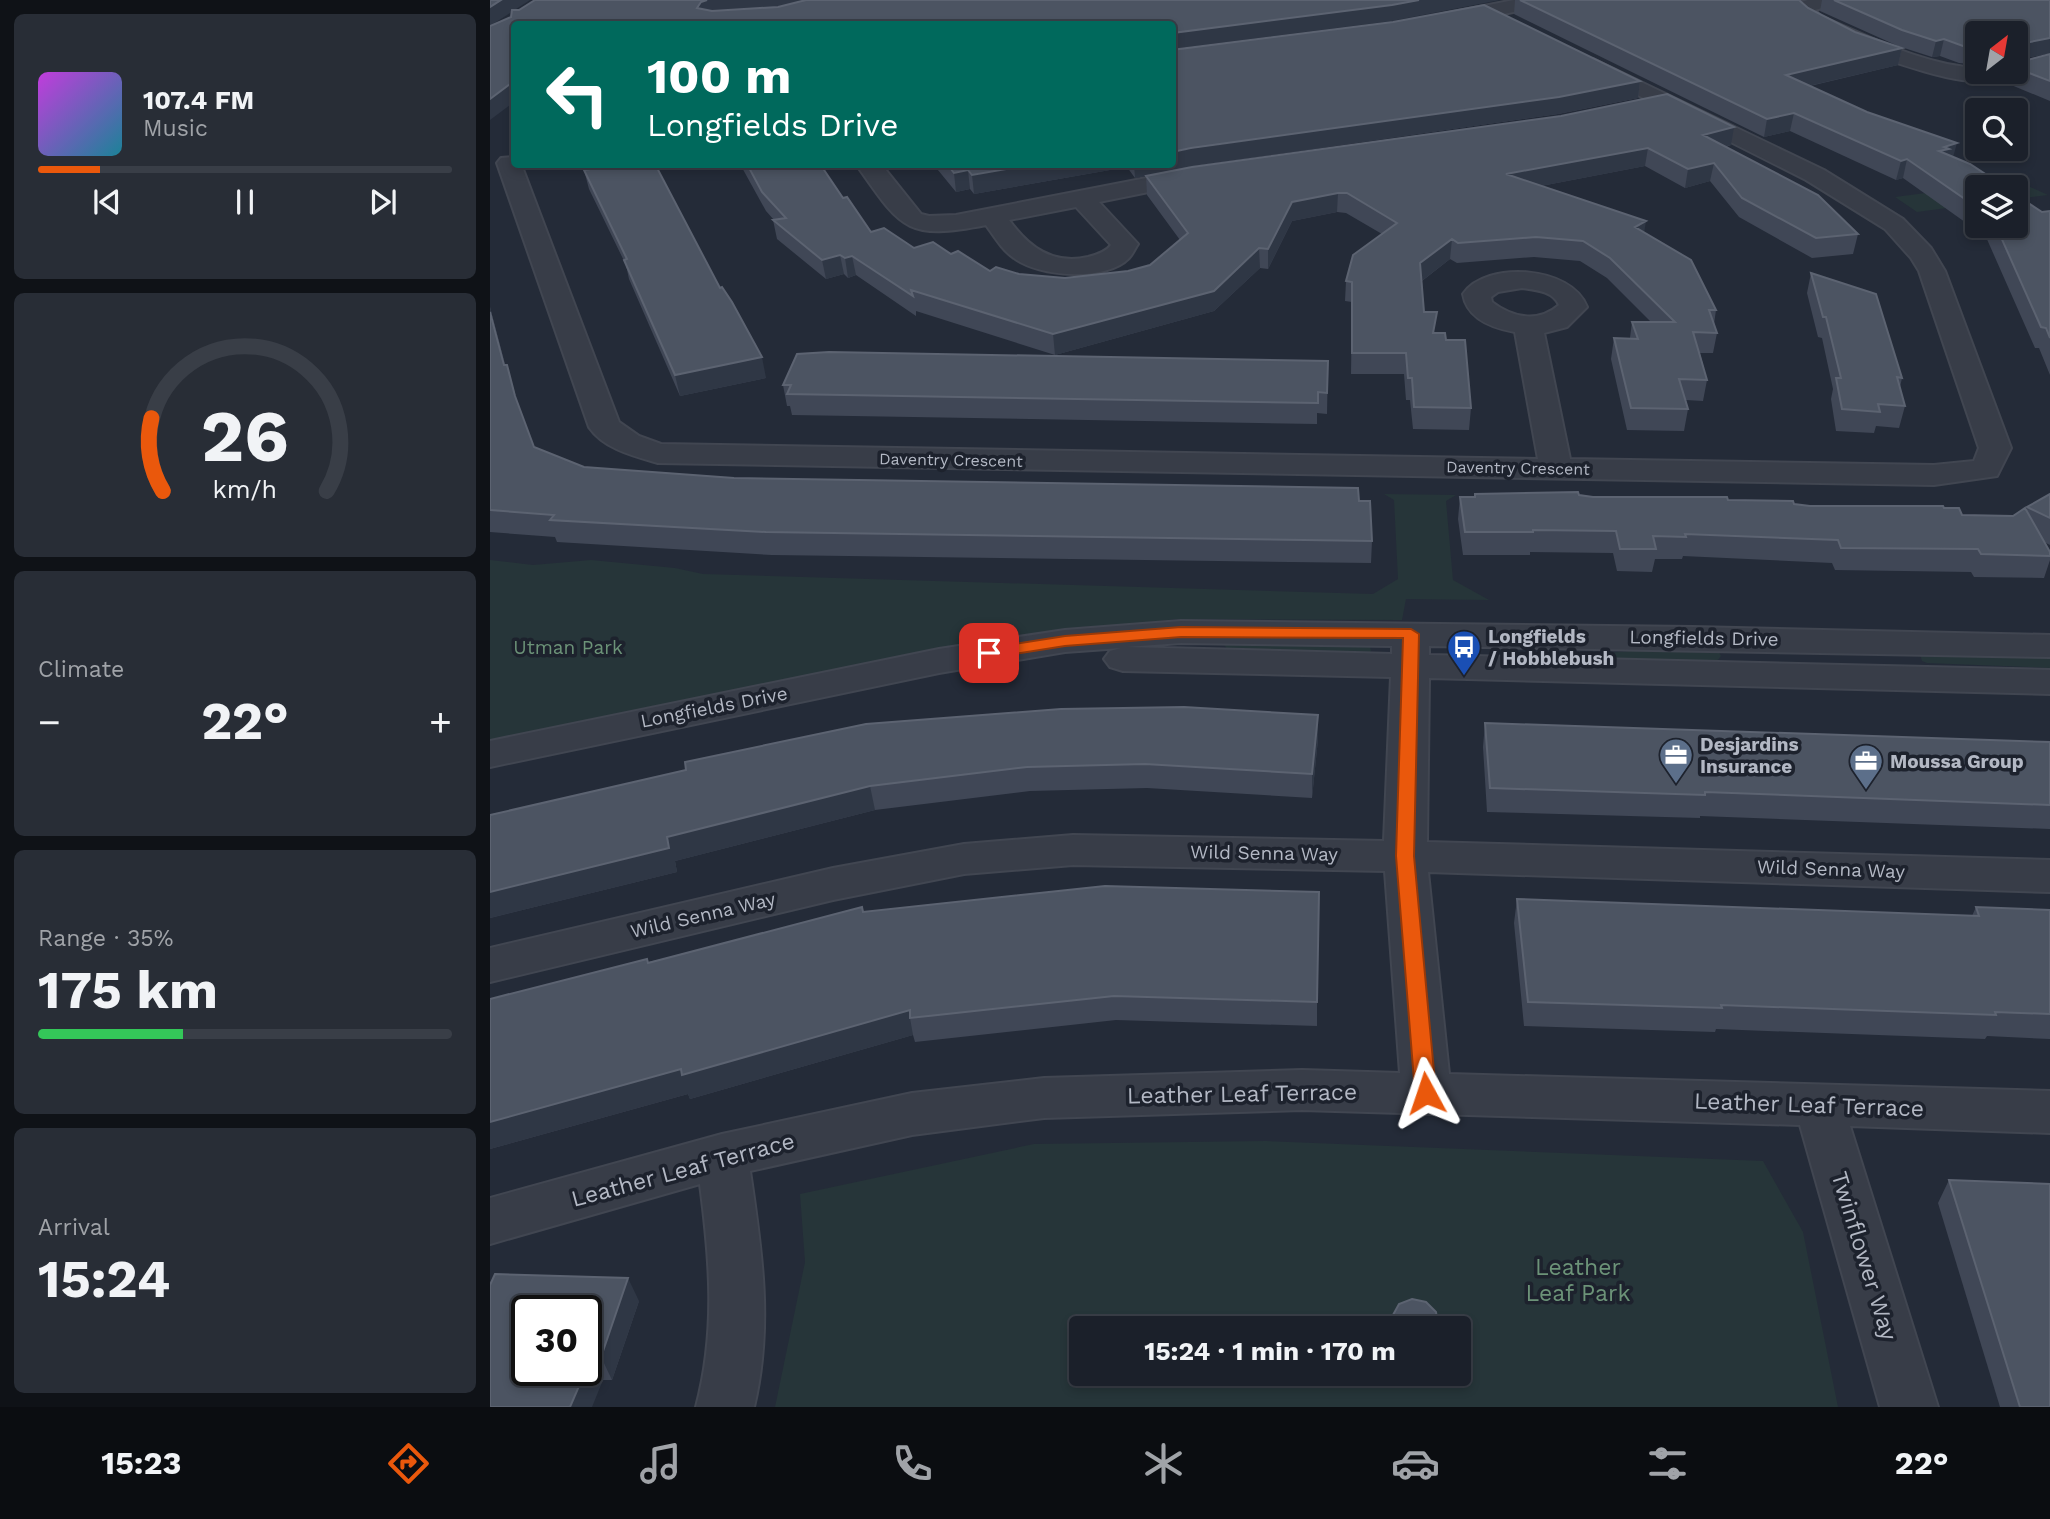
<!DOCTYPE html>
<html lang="en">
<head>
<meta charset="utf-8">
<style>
  body { margin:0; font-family:"Work Sans",sans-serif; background:#282d36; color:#f1f3f6; height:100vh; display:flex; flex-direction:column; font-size:26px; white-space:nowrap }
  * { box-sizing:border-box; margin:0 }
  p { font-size:23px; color:#a0a3a8 }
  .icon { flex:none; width:38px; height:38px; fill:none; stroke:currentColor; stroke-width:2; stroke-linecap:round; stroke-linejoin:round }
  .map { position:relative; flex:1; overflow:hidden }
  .panel { display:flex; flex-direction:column; gap:14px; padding:14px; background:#0f1217; width:490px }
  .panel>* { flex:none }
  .guide { position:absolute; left:21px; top:21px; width:665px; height:147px; border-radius:7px; box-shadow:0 4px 10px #0003,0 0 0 2px #393e47; background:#00695c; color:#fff; overflow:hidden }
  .needle { width:46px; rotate:31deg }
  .tools { position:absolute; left:1475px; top:21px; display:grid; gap:14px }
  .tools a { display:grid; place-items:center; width:63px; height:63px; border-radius:7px; background:#1b202a; box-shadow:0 4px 10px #0003,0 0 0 2px #393e47; font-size:35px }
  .speed { position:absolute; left:21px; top:1295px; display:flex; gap:14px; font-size:35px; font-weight:700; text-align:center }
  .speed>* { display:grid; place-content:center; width:91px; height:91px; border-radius:50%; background:#1b202a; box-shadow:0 4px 10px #0003,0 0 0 2px #393e47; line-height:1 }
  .speed .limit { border:4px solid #111; border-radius:10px; background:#fff; color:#111 }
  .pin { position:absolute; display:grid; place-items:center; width:60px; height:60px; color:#fff; margin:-30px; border-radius:14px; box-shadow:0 4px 10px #0006 }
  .me { position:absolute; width:77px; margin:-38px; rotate:355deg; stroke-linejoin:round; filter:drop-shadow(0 0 5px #0008) }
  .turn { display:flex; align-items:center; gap:24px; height:147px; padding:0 21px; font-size:32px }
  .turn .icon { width:91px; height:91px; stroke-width:2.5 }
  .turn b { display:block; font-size:49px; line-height:60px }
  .big { font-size:52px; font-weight:700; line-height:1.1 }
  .panel .tile { flex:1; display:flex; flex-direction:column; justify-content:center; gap:10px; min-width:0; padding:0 24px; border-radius:10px; background:#282d36 }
  .panel .dial { align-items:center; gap:0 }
  .dial svg { height:182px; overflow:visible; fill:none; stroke:#393e47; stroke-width:7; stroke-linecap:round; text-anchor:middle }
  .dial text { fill:#f1f3f6; stroke:none }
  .song { display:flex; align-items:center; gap:21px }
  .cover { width:84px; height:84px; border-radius:10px; background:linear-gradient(135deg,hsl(290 70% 55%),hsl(190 70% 35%)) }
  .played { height:7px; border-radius:4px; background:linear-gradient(90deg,#ea580c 15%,#393e47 15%) }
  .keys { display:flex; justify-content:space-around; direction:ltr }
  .heat { display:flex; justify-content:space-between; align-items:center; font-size:38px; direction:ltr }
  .charge { height:10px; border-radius:5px; background:linear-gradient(90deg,#34c759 35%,#393e47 0) }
  .trip { position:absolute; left:579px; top:1316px; width:402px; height:70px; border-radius:7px; background:#1b202a; box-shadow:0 4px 10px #0003,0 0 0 2px #393e47; font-weight:700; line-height:70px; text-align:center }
  .menu { display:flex; height:112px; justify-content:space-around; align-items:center; background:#0b0d11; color:#a0a3a8 }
  .menu .icon { width:49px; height:49px }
  .menu .on { color:#ea580c }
  .menu b { font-size:32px; color:#f1f3f6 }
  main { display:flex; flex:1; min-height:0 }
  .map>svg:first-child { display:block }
  .green { fill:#263539; fill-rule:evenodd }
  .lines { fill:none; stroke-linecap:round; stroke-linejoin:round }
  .minor-casing { stroke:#414651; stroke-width:4 }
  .minor { fill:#383d48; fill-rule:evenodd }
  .wall { fill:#404756 }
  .shaded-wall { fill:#2f3745 }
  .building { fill:#4c5462; stroke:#5c6371; stroke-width:2 }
  .route { fill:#ea580c; stroke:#983908; stroke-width:2 }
  .labels { text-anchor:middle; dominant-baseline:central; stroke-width:7; stroke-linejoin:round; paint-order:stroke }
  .far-street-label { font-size:16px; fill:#b3b8c4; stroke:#1d222d }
  .poi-label { font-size:19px; font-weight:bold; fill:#b3b8c4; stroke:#1d222d; text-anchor:start }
  .street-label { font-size:19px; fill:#b3b8c4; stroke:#1d222d }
  .park-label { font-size:19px; fill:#6c9378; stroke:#1d222d }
  .near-street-label { font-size:23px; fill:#b3b8c4; stroke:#1d222d }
  .near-park-label { font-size:23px; fill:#6c9378; stroke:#1d222d }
</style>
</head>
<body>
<main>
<section class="panel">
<div class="tile">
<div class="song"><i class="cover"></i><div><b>107.4 FM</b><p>Music</p></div></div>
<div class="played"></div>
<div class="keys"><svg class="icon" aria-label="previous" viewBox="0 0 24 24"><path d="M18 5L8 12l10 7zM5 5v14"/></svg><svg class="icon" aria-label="pause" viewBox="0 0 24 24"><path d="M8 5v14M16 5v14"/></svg><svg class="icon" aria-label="next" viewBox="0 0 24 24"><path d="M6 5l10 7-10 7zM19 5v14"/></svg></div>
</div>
<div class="tile dial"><svg viewBox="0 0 100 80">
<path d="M14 69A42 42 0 1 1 86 69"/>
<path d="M14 69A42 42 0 0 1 9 37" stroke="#ea580c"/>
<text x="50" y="56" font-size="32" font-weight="700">26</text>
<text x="50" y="72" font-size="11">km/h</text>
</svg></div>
<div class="tile"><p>Climate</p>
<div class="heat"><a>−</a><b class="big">22°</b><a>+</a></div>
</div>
<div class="tile"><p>Range · 35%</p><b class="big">175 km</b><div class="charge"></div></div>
<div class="tile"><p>Arrival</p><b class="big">15:24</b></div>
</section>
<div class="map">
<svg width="1560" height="1407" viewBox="0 0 1560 1407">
  <rect width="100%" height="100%" fill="#242b38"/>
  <g class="green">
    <polygon points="1527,181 1558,195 1526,199 1526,187 1488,187 1487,204 1427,212 1405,197"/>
    <polygon points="894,494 966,495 956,501 963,580 999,600 916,599 912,620 687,619 572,632 0,744 0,560 43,565 101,560 185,568 213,574 883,594 908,579 904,500"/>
    <polygon points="733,643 868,643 880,647 881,651 878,654 739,652"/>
    <polygon points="1180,647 1227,649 1231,656 1227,661 1119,659 1119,653"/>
    <polygon points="1430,654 1560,655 1560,668 1437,663 1432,661"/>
    <path d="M776 1141 1273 1161 1313 1232 1348 1407H285L315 1262 310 1194 544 1144ZM592 1328H970V1374H592Z"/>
  </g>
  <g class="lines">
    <g class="minor-casing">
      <g id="minor">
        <polygon points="1024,0 1064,0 1054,6 953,26 946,24 943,20 946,16 953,14"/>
        <path d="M1318 0H1349L1346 4 1325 10 1330 16C1381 37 1432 65 1488 68V72H1526V68L1529 72 1526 77C1508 81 1490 82 1472 80 1438 76 1323 38 1304 11L1308 3Z"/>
        <path d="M1103 59 1334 170 1413 219 1441 248 1455 271 1521 448 1507 476 1444 485 168 463C144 456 114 449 99 427L7 163 11 158 24 157V164H31L129 422 149 436 171 444 1048 459 1025 332C1002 328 977 319 973 294 996 260 1082 266 1097 307L1077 327 1054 333 1080 459 1444 465 1484 461 1489 448 1429 271 1421 258 1395 229 1316 180 1096 69 1092 65 1096 61ZM1032 288C1046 290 1063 291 1069 305 1048 323 1023 318 1002 302L1001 297 1008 292Z"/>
        <path d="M366 164H391L431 214 439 216 466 215 708 168 717 170 720 175 717 180 708 182 609 202 648 244C645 248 643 254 639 258 616 282 549 277 524 258 512 250 504 236 496 225 415 241 411 228 366 164ZM586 207 621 245C616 252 606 255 598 257 562 265 539 247 519 220Z"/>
        <path d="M691 621 1203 627 1560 635V657L939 646V655L1560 670V694L939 678 937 842 1560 860V892L938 872 959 1074 1560 1091V1133L1360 1126 1448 1407H1390L1310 1125 812 1110 554 1118 422 1135 260 1171C272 1251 283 1327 264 1407H206C226 1332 220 1260 210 1184L0 1244V1198L232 1134 422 1093 554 1078 812 1070 910 1073 895 871 583 865 474 874 343 900 0 982V948L343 868 474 844 583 835 894 841 901 677 633 671 620 667 614 659 620 651 631 648 575 652 449 673 0 767V741L449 649 575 630ZM691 643 902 646V654L636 647Z"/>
      </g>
    </g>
    <use href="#minor" class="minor"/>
  </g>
  <g class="wall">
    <polygon points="1025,0 1311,0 1310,0 1318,8 1365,32 1412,48 1408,65 1320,86 1464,158 1488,187 1488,226 1526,226 1552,212 1560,211 1560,375 1549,348 1545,348 1496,237 1413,178 1406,180 1300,131 1274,137 1024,14"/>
    <polygon points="1332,0 1560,0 1560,53 1526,60 1526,33 1488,33 1488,65 1469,63 1450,56 1442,57 1408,46 1330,11"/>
    <polygon points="1560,54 1560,101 1514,82 1517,72 1526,72 1526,63"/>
    <polygon points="1150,81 1148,98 1068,114 702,166 645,178 637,167 484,194 480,189 466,192 443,164 682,164"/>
    <polygon points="1071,116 1241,145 1236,147 1368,234 1363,254 1322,258 1249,217 1220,181 1195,188 1155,166 1051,186 1154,233 1226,310 1224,324 1227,333 1223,353 1210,353 1217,380 1213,401 1196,400 1198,409 1194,431 1137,430 1121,359 1124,338 1140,338 1142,322 1161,322 1117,278 1090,261 1044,257 967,263 960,259 932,281 934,312 945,333 956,340 981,408 979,430 923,429 920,400 916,400 914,374 861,374 862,302 855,301 856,281 892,234 856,213 847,212 802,221 778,269 770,268 724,311 565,355 426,311 426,316 366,275 358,278 354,274 336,279 287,239 283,220 284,220 276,211 250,164 330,164 353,198 381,232 424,248 461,254 500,271 575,278 638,271 660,265 690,240 657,195 656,176"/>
    <polygon points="97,164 165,164 276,378 190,396 139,279 136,265 99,189 94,170 99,169"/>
    <polygon points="1321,273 1412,378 1410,387 1415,406 1409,428 1386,426 1384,433 1346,431 1341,399 1343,389 1332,338 1328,337 1317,293"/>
    <polygon points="0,307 15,365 17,365 29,408 44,447 94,467 244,478 869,501 882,541 881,563 282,555 67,542 65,537 0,532"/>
    <polygon points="838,361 837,414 827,413 827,424 302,415 300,406 297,406 293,385"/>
    <polygon points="985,494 1089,495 1103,497 1238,500 1320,506 1454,508 1472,515 1523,516 1536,510 1537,507 1560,494 1560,545 1554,542 1560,552 1560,560 1554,578 1484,577 1481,572 1345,570 1342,563 1193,556 1192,559 1165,559 1162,572 1127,571 1123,553 1040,552 1040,555 973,555 968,519 970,497 985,497"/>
    <polygon points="995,723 1560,742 1560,829 1210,816 1210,818 997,812 993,747"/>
    <polygon points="828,739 822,798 657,788 540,791 385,810 185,861 187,872 0,918 0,815"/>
    <polygon points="1027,899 1482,916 1486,907 1560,910 1560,1039 1497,1036 1495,1039 1226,1029 1225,1032 1034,1026 1024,923"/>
    <polygon points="373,912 827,1002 827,1026 626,1020 425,1042 423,1035 200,1099 198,1094 0,1149 0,999"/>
    <polygon points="1459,1180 1560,1407 1510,1407 1448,1203"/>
    <polygon points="149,1301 122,1380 113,1380 0,1407"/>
  </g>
  <g class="shaded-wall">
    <polygon points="11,0 40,0 0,26 0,7"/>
    <polygon points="217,0 320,0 313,2 214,18 207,8 211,2"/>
    <polygon points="929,0 1010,0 902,21 682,49 682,33"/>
    <polygon points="1560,38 1560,53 1526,60 1530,44"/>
    <polygon points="1454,39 1450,56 1442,57 1446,41"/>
    <polygon points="1412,48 1408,65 1293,92 1296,75"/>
    <polygon points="24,81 24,102 0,120 0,99"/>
    <polygon points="1150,81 1148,98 1068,114 702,166 645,178 644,164 682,164 682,152"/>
    <polygon points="1304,113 1300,131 1274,137 1277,119"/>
    <polygon points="1244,127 1241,145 1210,153 1213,135"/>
    <polygon points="1467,143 1462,161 1449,151 1454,147"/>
    <polygon points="1158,148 1155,166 1015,193 1016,174"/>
    <polygon points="1417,159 1413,178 1406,180 1411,161"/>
    <polygon points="1224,163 1220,181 1195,188 1198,169"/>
    <polygon points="545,164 637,164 637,167 484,194 482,175"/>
    <polygon points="478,170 480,189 466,192 464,173"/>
    <polygon points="848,193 847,212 802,221 778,269 778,249 802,202"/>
    <polygon points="1156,221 1153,240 1145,227"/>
    <polygon points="962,239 960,259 929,283 930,263"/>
    <polygon points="769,248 770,268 724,311 565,355 563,334"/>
    <polygon points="350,255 354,274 336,279 332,260"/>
    <polygon points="362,256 366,275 358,278 355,258"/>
    <polygon points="0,307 21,386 14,365 0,312"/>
    <polygon points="272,357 276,378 190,396 185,375"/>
    <polygon points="828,715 828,739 822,798 822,774"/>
    <polygon points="380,786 385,810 185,861 187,872 0,918 0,892 177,837"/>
    <polygon points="420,1010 420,1018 423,1035 200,1099 198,1094 0,1149 0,1122 191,1069"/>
    <polygon points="138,1278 149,1301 122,1380 111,1357"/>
    <polygon points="102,1357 113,1380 102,1407 80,1407"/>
  </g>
  <g class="building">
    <polygon points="0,0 11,0 0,7"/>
    <polygon points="45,0 217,0 211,2 207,8 222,11 288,7 316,0 929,0 902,5 682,33 682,24 24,24 24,81 0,99 0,26 21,17 22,10 29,10"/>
    <polygon points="1030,0 1309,0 1318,8 1365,32 1412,48 1296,75 1377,112 1467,143 1454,147 1459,149 1449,151 1480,164 1515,187 1488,187 1488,208 1417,159 1411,161 1304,113 1277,119"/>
    <polygon points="1344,0 1560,0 1560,38 1530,44 1528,52 1526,52 1526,33 1488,33 1488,48 1473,46 1454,39 1446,41 1412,30"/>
    <polygon points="994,5 1150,81 1069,97 701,148 682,152 682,50 903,22"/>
    <polygon points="1560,54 1560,81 1526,68 1526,63"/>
    <polygon points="1177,94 1244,127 1213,135 1328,195 1368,234 1326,238 1252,198 1224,163 1198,169 1158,148 1016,174 1156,221 1145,227 1201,260 1226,310 1219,310 1227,333 1203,332 1217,380 1189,379 1198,409 1141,408 1124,338 1148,339 1142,322 1185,322 1120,258 1093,241 1046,237 968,243 962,239 930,263 934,312 947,312 943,333 955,333 956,340 975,340 981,408 924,407 922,378 918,378 916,353 862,353 862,282 856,281 863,255 907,223 857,193 848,193 802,202 778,249 769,248 724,291 563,334 421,290 423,296 362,256 355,258 350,255 332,260 283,220 296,218 272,192 257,164 330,164 353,198 357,197 381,232 394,228 424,248 443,242 461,254 468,251 500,271 506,267 529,274 575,278 638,271 660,265 698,233 656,176 702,167 1071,116"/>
    <polygon points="99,164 165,164 230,288 232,287 242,302 272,357 185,375 134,260 137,259 94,170 101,169"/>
    <polygon points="457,164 545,164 482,175 478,170 464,173"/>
    <polygon points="1526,195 1552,212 1560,211 1560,338 1556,328 1551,327 1506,226 1526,226"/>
    <polygon points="1321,273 1386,294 1412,378 1407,377 1415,406 1388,404 1390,412 1352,409 1346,378 1351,378 1336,317 1333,317"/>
    <polygon points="0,312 14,365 17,365 25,396 44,447 94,467 244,478 868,488 869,501 880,501 882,541 276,532 60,520 64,515 0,510"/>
    <polygon points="339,352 838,361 837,393 828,392 828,403 297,394 301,385 293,385 307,354"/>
    <polygon points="1088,492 1089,495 1103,497 1237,497 1238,500 1303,501 1304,504 1320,506 1453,506 1454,508 1469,508 1472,515 1523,516 1535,508 1560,552 1560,556 1491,554 1488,549 1351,548 1348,540 1195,534 1196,537 1163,536 1166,549 1130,549 1126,531 1043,530 1043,532 975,532 970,497 985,497 985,494"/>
    <polygon points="1560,494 1560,518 1537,507"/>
    <polygon points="694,707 828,715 822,774 655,764 537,767 380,786 177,837 179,848 0,892 0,815 196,770 195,762 376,724 571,709"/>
    <polygon points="995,723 1560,742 1560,805 1215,792 1215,795 1000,788"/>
    <polygon points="615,886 829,892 827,1002 624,996 420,1018 420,1010 192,1075 191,1069 0,1122 0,999 157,959 158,963 372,907 373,912"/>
    <polygon points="1027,899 1489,916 1486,907 1560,910 1560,1014 1505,1012 1506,1015 1231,1005 1232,1008 1038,1002"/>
    <polygon points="1459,1180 1560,1184 1560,1407 1530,1407"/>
    <polygon points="5,1274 138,1278 111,1357 102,1357 96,1369 96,1311 37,1311 37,1370 96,1370 80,1407 0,1407 0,1285"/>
    <polygon points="922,1299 936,1302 946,1312 948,1325 946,1328 904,1328 903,1315 909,1304"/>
  </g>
  <polygon class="route" points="691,627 921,629 929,634 924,856 946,1093 943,1099 936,1101 928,1099 925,1093 906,856 913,638 691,637 575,646 499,658 492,653 499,648 575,636"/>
  <defs>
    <g id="bus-pin" transform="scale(1.75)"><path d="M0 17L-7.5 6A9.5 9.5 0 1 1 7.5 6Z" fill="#1a4fb4" stroke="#1d222d"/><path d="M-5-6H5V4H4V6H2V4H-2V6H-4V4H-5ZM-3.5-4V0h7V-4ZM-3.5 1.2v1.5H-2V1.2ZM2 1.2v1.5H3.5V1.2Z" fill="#fff"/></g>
    <g id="office-pin" transform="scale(1.75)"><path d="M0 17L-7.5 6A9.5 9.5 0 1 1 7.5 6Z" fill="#5c6f8a" stroke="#1d222d"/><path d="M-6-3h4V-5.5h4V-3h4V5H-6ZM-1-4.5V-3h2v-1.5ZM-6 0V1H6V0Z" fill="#fff"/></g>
  </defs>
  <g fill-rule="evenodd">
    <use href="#bus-pin" x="974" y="647"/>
    <use href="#office-pin" x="1186" y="755"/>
    <use href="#office-pin" x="1376" y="761"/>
  </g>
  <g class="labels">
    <g class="far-street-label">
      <text transform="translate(461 460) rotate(1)">Daventry Crescent</text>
      <text transform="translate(1028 468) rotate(1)">Daventry Crescent</text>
    </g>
    <g class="poi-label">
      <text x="998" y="636">Longfields<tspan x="998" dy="22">/ Hobblebush</tspan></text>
      <text x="1210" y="744">Desjardins<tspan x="1210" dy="22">Insurance</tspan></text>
      <text x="1400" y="761">Moussa Group</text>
    </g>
    <g class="street-label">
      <text transform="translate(1214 638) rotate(1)">Longfields Drive</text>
      <text transform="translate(224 707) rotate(-11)">Longfields Drive</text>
      <text transform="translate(774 853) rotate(1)">Wild Senna Way</text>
      <text transform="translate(1341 869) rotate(2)">Wild Senna Way</text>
      <text transform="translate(213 915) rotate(-13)">Wild Senna Way</text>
    </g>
    <g class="park-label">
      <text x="78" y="647">Utman Park</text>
    </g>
    <g class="near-street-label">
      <text transform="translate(752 1094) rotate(-1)">Leather Leaf Terrace</text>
      <text transform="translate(1319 1105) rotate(2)">Leather Leaf Terrace</text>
      <text transform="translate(193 1170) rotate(-15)">Leather Leaf Terrace</text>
      <text transform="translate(1374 1256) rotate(73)">Twinflower Way</text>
    </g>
    <g class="near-park-label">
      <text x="1088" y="1267">Leather<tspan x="1088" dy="26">Leaf Park</tspan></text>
    </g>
  </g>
</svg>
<div class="tools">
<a><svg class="needle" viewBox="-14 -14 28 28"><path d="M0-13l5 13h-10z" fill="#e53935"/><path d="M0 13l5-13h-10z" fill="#a0a3a8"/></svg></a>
<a><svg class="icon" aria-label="search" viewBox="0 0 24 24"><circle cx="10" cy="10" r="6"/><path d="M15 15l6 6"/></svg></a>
<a><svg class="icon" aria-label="layers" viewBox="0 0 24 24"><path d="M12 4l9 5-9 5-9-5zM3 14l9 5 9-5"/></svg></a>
</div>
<div class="speed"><div class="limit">30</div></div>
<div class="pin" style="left:499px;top:653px;background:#d93025"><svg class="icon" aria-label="arrive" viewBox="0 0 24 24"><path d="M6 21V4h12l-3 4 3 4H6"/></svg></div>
<svg class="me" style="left:936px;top:1093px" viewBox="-20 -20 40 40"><path d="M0-17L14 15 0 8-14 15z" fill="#ea580c" stroke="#fff" stroke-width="4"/></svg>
<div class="trip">15:24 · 1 min · 170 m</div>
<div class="guide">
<div class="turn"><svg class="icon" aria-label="left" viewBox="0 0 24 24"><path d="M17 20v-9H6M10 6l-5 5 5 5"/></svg><div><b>100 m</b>Longfields Drive</div></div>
</div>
</div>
</main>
<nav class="menu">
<b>15:23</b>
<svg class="icon on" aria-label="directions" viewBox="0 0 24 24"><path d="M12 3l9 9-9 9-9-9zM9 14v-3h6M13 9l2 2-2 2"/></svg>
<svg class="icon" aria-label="music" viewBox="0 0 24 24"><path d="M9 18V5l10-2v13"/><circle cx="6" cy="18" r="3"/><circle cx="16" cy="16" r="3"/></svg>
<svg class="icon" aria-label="phone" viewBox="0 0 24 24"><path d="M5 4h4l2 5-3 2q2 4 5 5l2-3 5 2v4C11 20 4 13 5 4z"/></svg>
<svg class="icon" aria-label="climate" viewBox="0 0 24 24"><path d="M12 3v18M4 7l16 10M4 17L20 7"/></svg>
<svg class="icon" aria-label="car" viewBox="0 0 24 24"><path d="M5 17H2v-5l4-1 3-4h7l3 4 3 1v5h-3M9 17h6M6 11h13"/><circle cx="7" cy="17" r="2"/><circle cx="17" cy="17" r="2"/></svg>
<svg class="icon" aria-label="filters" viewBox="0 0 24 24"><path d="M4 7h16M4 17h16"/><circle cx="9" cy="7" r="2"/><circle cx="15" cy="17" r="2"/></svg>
<b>22°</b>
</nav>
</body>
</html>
